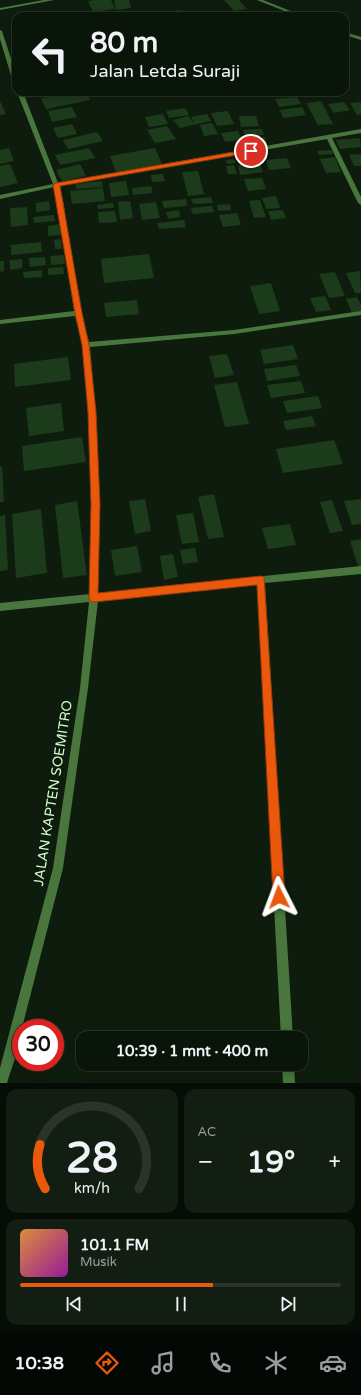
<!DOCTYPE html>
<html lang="id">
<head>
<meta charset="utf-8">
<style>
  body { margin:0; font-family:"Varela Round",sans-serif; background:#131e13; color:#f1f3f6; height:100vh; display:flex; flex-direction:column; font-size:15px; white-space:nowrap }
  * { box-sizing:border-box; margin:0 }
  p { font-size:13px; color:#999f9c }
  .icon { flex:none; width:22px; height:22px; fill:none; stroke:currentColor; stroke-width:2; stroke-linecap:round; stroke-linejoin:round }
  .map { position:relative; height:1083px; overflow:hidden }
  .sheet { display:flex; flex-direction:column; gap:6px; padding:6px; background:#060c06; flex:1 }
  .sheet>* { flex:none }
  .banner { position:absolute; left:12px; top:12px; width:337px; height:84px; border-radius:12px; box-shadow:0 2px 10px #0003,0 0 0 1px #2a342b; background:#0a150a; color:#f1f3f6; overflow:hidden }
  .speed { position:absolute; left:12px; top:1019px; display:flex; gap:8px; font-size:20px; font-weight:700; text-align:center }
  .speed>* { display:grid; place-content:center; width:52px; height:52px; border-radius:50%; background:#0a150a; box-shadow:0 2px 10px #0003,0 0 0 1px #2a342b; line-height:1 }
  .speed .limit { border:6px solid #d22; background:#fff; color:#111 }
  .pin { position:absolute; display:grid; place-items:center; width:34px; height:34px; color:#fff; margin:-17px; border:2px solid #fff; border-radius:50%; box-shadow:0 1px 4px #0007 }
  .me { position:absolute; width:44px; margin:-22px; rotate:357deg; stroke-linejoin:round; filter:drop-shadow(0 0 3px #0008) }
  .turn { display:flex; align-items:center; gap:14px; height:84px; padding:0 12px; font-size:18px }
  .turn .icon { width:52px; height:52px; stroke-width:2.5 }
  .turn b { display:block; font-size:28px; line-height:34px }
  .big { font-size:30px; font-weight:800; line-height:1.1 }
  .sheet .tile { flex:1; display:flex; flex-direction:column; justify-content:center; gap:6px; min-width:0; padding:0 14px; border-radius:12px; background:#131e13 }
  .sheet .dial { align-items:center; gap:0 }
  .dial svg { height:104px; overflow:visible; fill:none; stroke:#2a342b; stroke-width:7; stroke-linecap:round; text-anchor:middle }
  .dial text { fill:#f1f3f6; stroke:none }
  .song { display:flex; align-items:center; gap:12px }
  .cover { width:48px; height:48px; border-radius:6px; background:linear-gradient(135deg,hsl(30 70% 55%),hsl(300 70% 35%)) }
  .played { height:4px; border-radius:2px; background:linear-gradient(90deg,#ea580c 60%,#2a342b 60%) }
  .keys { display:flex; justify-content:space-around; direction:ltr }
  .heat { display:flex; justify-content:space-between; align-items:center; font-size:22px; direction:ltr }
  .sheet .tiles { flex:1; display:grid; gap:6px; grid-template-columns:1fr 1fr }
  .tile:last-child { grid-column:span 2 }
  .trip { position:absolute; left:76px; top:1031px; width:232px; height:40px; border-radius:12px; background:#0a150a; box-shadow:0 2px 10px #0003,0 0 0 1px #2a342b; font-weight:800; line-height:40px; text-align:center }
  .dock { display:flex; height:64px; justify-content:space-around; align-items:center; background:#040804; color:#999f9c }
  .dock .icon { width:28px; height:28px }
  .dock .selected { color:#ea580c }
  .dock b { font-size:18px; color:#f1f3f6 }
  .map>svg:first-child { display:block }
  .building { fill:#1c3b1b }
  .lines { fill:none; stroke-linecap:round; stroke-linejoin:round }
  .street { fill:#48763c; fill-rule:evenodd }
  .route { fill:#ea580c; stroke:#983908 }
  .labels { text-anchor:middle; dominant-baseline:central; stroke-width:3.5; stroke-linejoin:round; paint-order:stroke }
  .near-street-label { font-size:14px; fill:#d2facd; stroke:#0e1c0d }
</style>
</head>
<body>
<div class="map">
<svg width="361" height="1083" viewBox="0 0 361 1083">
  <rect width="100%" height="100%" fill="#0e1c0d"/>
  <g class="building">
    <polygon points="94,0 111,0 115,9 93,12 88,1"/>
    <polygon points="114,0 129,0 131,8 116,10"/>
    <polygon points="224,0 239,0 247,9 234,11"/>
    <polygon points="179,10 184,16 164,16 163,14"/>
    <polygon points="254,11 258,16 237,16 235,14"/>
    <polygon points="74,92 86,92 90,100 46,109 41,98"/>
    <polygon points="297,97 301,104 279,107 275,99"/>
    <polygon points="0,101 6,114 0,115"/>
    <polygon points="321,101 333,124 318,125 306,103"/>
    <polygon points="344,102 350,110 334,113 328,104"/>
    <polygon points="361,102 361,114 357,115 350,103"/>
    <polygon points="72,107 77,117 52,122 48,111"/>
    <polygon points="302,107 306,115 283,118 280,110"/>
    <polygon points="185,108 189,115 169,118 166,111"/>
    <polygon points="228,111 234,124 217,126 211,113"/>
    <polygon points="163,114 168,124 149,127 145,117"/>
    <polygon points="207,114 211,121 180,128 173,120 188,116 195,124 191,117"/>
    <polygon points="239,116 256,116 259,126 241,127"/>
    <polygon points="212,123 218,134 204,136 200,125"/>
    <polygon points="72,124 77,134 58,138 53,128"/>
    <polygon points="167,126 176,139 155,143 147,130"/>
    <polygon points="262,129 264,135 245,137 243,130"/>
    <polygon points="238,131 242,140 225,142 221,133"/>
    <polygon points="97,132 103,141 68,149 63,140"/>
    <polygon points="265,137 268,147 249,149 246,139"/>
    <polygon points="360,138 361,147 340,149 336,140"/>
    <polygon points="9,148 14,161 0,164 0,150"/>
    <polygon points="89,148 95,158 60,165 55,155"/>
    <polygon points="155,148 162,164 116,172 110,156"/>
    <polygon points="332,150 333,154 319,155 317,151"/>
    <polygon points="257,154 259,161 240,162 238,156"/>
    <polygon points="361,154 361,166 354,166 349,155"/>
    <polygon points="335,157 341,172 326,173 320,159"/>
    <polygon points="287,158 291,168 269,170 266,160"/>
    <polygon points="234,159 236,163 227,164 226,160"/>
    <polygon points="260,163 263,172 240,175 238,165"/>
    <polygon points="10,164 18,183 0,187 0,166"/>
    <polygon points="80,164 86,176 62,181 56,170"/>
    <polygon points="234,165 237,174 228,174 226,166"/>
    <polygon points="198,171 204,194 188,196 182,172"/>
    <polygon points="163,174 165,181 152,182 151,175"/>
    <polygon points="262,178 266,189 248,191 244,179"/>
    <polygon points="102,181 103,187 76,189 76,184"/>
    <polygon points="126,181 129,195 111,197 109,183"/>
    <polygon points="151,186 153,193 133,195 132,188"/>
    <polygon points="103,188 105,201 72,204 70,191"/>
    <polygon points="276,196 280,208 266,209 262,198"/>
    <polygon points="211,197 213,203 193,204 191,199"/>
    <polygon points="186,199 187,206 164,208 162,201"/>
    <polygon points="260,200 266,217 254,218 249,201"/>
    <polygon points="49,201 50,210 36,212 36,203"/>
    <polygon points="130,201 133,218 120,220 118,202"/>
    <polygon points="156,202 160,218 142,220 139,204"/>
    <polygon points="113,203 114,208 98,209 97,205"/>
    <polygon points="230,204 231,210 218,211 217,205"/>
    <polygon points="212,206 214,212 193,214 191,208"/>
    <polygon points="27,207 28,225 11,227 10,208"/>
    <polygon points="179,210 180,217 168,219 166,212"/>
    <polygon points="283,210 286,218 271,220 268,211"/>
    <polygon points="115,211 117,222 99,223 98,212"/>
    <polygon points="237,213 241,225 223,227 219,215"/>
    <polygon points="54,215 55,221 34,223 33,217"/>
    <polygon points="184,220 186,227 159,229 157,223"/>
    <polygon points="60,224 61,235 48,236 48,226"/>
    <polygon points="61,239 62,249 55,249 54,240"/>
    <polygon points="41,242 42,252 11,255 11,245"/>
    <polygon points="149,254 154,278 104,283 101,259"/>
    <polygon points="64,255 65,264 51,265 50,256"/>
    <polygon points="45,257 46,265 30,267 29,258"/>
    <polygon points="22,259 22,268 10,270 10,260"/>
    <polygon points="0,261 4,261 4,271 0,272"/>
    <polygon points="63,267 64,274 48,275 48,268"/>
    <polygon points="42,270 42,277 24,278 23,272"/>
    <polygon points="360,271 361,293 355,293 346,273"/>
    <polygon points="335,272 345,296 329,298 319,274"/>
    <polygon points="271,283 280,311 259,314 250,286"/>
    <polygon points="325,296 331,310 316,312 310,298"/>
    <polygon points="357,297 361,305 361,311 352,313 346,299"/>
    <polygon points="137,300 139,314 106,317 104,303"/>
    <polygon points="293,345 298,359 264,364 260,350"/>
    <polygon points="227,354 234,375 215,378 209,356"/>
    <polygon points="68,357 71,380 15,387 14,364"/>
    <polygon points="296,365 300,376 267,381 264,369"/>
    <polygon points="301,381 305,393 271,398 267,385"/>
    <polygon points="237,382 249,424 225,427 214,385"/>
    <polygon points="318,396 322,408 287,413 283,401"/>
    <polygon points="61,403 64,431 29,436 26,408"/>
    <polygon points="312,416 316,426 286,430 283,421"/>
    <polygon points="82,437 86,462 24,471 22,446"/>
    <polygon points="334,440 343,464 283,473 276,449"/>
    <polygon points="2,466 4,502 0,502 0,467"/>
    <polygon points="214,494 224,537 208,539 198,497"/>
    <polygon points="145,499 151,531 135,534 129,501"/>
    <polygon points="361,499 361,524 352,525 344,501"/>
    <polygon points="332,500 343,531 330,533 320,502"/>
    <polygon points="77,501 87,575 63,578 55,505"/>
    <polygon points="41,509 47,573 16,578 12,514"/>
    <polygon points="193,513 199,542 182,544 176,515"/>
    <polygon points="5,515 8,570 0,571 0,516"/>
    <polygon points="290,524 296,545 268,549 262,528"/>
    <polygon points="361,539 361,566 358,566 350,541"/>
    <polygon points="137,546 142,572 115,576 111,550"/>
    <polygon points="195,548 198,562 183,564 180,550"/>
    <polygon points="173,554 178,577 164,580 160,556"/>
  </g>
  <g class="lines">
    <g class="street">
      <polygon points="44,0 54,0 0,10 0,8"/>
      <polygon points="257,0 263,0 303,16 297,16"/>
      <polygon points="0,30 2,31 16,74 16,84 13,82 0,39"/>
      <polygon points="345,32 361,37 361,40 345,35"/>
      <path d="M17 92H23L58 183 361 129V133L332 138 361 197V205L358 203 327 139 59 186 63 200 81 313 89 342 234 330 361 311V315L234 334 90 347 97 427 99 504 98 593 361 566V574L265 583 293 1038H281L257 584 98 601 88 688 63 868 22 1028H21C21 1046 12 1066 7 1083H0V1068L53 868 80 688 89 602 0 611V603L90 594 91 504 89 427 83 345 75 316 0 324V320L74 311 57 200 54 187 0 199V195L53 184Z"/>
      <polygon points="282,1064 294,1064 295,1083 283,1083"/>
    </g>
  </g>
  <polygon class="route" points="251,149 254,151 254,152 60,186 82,313 89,345 96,412 100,504 98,593 261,576 264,577 285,897 283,901 279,903 275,901 273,897 257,585 94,602 90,601 89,598 91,504 88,412 82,345 75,313 53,185 56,183"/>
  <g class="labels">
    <g class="near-street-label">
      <text transform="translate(53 793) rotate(-81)">JALAN KAPTEN SOEMITRO</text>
    </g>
  </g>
</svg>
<div class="speed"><div class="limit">30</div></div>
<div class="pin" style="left:251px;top:151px;background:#d93025"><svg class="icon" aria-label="arrive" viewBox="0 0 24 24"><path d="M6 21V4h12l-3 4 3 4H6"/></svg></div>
<svg class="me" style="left:279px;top:897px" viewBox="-20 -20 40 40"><path d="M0-17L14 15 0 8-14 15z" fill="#ea580c" stroke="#fff" stroke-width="4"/></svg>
<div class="trip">10:39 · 1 mnt · 400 m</div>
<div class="banner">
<div class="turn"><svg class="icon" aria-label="left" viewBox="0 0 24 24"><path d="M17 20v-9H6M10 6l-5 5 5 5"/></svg><div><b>80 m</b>Jalan Letda Suraji</div></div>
</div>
</div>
<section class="sheet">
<div class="tiles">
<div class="tile dial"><svg viewBox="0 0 100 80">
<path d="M14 69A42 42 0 1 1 86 69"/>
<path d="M14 69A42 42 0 0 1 10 35" stroke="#ea580c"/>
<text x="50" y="56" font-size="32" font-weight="700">28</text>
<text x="50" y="72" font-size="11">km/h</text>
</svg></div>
<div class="tile"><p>AC</p>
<div class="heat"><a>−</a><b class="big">19°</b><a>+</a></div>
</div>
<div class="tile">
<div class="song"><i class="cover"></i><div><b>101.1 FM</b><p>Musik</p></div></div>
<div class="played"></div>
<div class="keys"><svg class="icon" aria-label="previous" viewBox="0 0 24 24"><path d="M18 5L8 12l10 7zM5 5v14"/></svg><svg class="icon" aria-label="pause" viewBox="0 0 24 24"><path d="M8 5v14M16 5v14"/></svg><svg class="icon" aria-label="next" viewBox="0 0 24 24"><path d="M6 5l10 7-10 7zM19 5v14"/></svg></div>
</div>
</div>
</section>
<nav class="dock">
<b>10:38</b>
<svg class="icon selected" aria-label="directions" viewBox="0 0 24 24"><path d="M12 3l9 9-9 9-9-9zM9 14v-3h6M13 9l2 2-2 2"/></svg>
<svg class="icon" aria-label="music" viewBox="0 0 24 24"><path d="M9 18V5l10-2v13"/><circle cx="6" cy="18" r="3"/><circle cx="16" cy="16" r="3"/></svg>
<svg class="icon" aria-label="phone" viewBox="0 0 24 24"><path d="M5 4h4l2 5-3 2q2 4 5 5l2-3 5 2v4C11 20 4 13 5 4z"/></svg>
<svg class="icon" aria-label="climate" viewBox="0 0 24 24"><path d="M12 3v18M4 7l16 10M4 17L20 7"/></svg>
<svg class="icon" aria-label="car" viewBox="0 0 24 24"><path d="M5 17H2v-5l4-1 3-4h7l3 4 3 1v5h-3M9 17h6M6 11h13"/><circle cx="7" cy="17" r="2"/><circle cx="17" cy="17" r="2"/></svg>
</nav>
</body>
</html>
